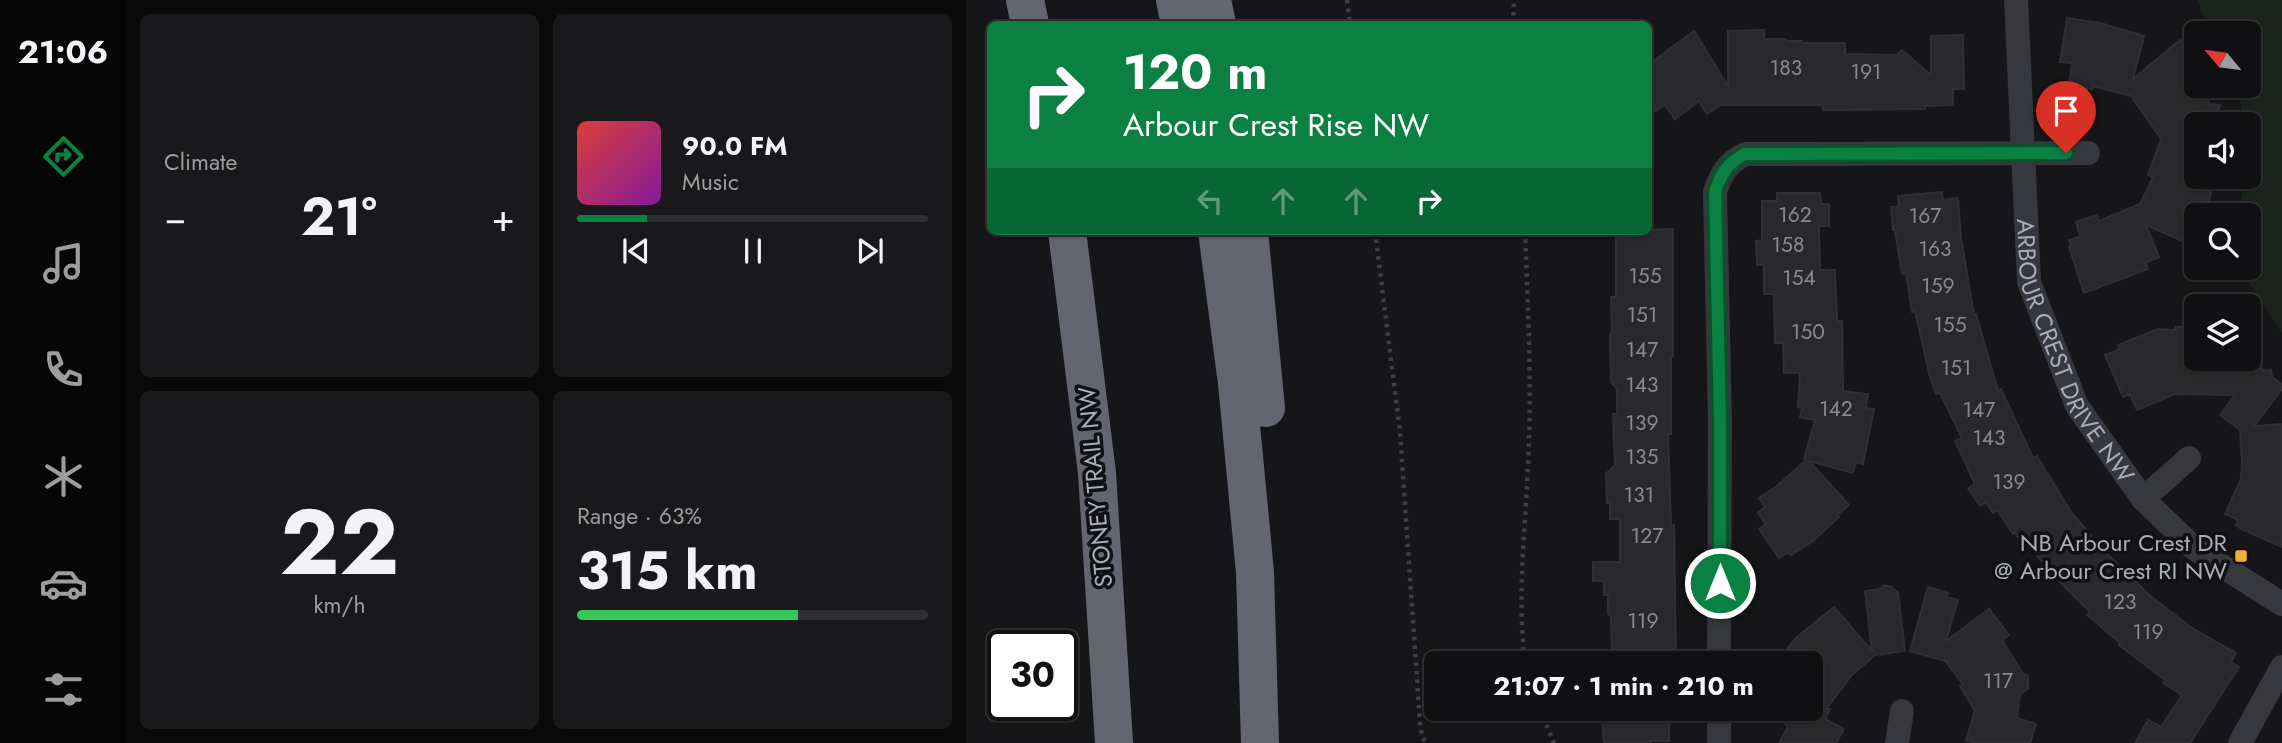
<!DOCTYPE html>
<html lang="en">
<head>
<meta charset="utf-8">
<style>
  body { margin:0; font-family:Jost,sans-serif; background:#19191b; color:#f1f3f6; height:100vh; display:flex; flex-direction:column; font-size:26px; white-space:nowrap }
  * { box-sizing:border-box; margin:0 }
  p { font-size:23px; color:#9c9d9f }
  .icon { flex:none; width:38px; height:38px; fill:none; stroke:currentColor; stroke-width:2; stroke-linecap:round; stroke-linejoin:round }
  .map { position:relative; flex:1; overflow:hidden }
  .sheet { display:flex; flex-direction:column; gap:14px; padding:14px; background:#09090a; width:840px }
  .sheet>* { flex:none }
  .guide { position:absolute; left:21px; top:21px; width:665px; height:214px; border-radius:10px; box-shadow:0 2px 5px #0004,0 0 0 2px #303032; background:#0b8043; color:#fff; overflow:hidden }
  .needle { width:46px; rotate:299deg }
  .buttons { position:absolute; left:1218px; top:21px; display:grid; gap:14px }
  .buttons a { display:grid; place-items:center; width:77px; height:77px; border-radius:10px; background:#101012; box-shadow:0 2px 5px #0004,0 0 0 2px #303032; font-size:35px }
  .speed { position:absolute; left:21px; top:630px; display:flex; gap:14px; font-size:35px; font-weight:700; text-align:center }
  .speed>* { display:grid; place-content:center; width:91px; height:91px; border-radius:50%; background:#101012; box-shadow:0 2px 5px #0004,0 0 0 2px #303032; line-height:1 }
  .speed .limit { border:4px solid #111; border-radius:10px; background:#fff; color:#111 }
  .pin { position:absolute; display:grid; place-items:center; width:60px; height:60px; color:#fff; margin:-72px -30px; border-radius:50% 50% 50% 0; rotate:-45deg; box-shadow:0 0 7px #0007 }
  .pin .icon { rotate:45deg }
  .me { position:absolute; width:77px; margin:-38px; rotate:0deg; stroke-linejoin:round; filter:drop-shadow(0 0 5px #0008) }
  .turn { display:flex; align-items:center; gap:24px; height:147px; padding:0 21px; font-size:32px }
  .turn .icon { width:91px; height:91px; stroke-width:2.5 }
  .turn b { display:block; font-size:49px; line-height:60px }
  .lanes { display:flex; align-items:center; height:66px; padding:0 21px; background:#0003; justify-content:center; gap:35px; direction:ltr }
  .lanes .off { opacity:.35 }
  .big { font-size:52px; font-weight:700; line-height:1.1 }
  .sheet .tile { flex:1; display:flex; flex-direction:column; justify-content:center; gap:10px; min-width:0; padding:0 24px; border-radius:10px; background:#19191b }
  .sheet .dial { align-items:center; gap:0 }
  .dial b { font-size:91px; line-height:1 }
  .song { display:flex; align-items:center; gap:21px }
  .cover { width:84px; height:84px; border-radius:10px; background:linear-gradient(135deg,hsl(0 70% 55%),hsl(290 70% 35%)) }
  .played { height:7px; border-radius:4px; background:linear-gradient(90deg,#0b8043 20%,#303032 20%) }
  .keys { display:flex; justify-content:space-around; direction:ltr }
  .heat { display:flex; justify-content:space-between; align-items:center; font-size:38px; direction:ltr }
  .charge { height:10px; border-radius:5px; background:linear-gradient(90deg,#34c759 63%,#303032 0) }
  .sheet .tiles { flex:1; display:grid; gap:14px; grid-template-columns:repeat(2,1fr) }
  .trip { position:absolute; left:458px; top:651px; width:399px; height:70px; border-radius:10px; background:#101012; box-shadow:0 2px 5px #0004,0 0 0 2px #303032; font-weight:700; line-height:70px; text-align:center }
  main { display:flex; flex:1; min-height:0 }
  .dock { display:flex; flex-direction:column; width:126px; justify-content:space-around; align-items:center; background:#060607; color:#9c9d9f }
  .dock .icon { width:49px; height:49px }
  .dock .current { color:#0b8043 }
  .dock b { font-size:32px; color:#f1f3f6 }
  .map>svg:first-child { display:block }
  .green { fill:#1c231d }
  .building { fill:#29292c; stroke:#303034; stroke-width:2 }
  .lines { fill:none; stroke-linecap:round; stroke-linejoin:round }
  .path { stroke:#3d3f44; stroke-width:4.5; stroke-dasharray:3.5 5; stroke-linecap:butt }
  .street { stroke:#37383d; stroke-width:24 }
  .highway { stroke:#63666e; stroke-width:38 }
  .route-casing { stroke:#07532c; stroke-width:18 }
  .route { stroke:#0b8043; stroke-width:12 }
  .poi-dot { fill:#f2b134; stroke:#111113; stroke-width:2.5 }
  .labels { text-anchor:middle; dominant-baseline:central; stroke-width:7; stroke-linejoin:round; paint-order:stroke }
  .number-label { font-size:21px; fill:#888b94 }
  .street-label { font-size:24px; fill:#a8adb8; stroke:#111113 }
  .poi-label { font-size:24px; fill:#a8adb8; stroke:#111113; text-anchor:end }
</style>
</head>
<body>
<main>
<nav class="dock">
<b>21:06</b>
<svg class="icon current" aria-label="directions" viewBox="0 0 24 24"><path d="M12 3l9 9-9 9-9-9zM9 14v-3h6M13 9l2 2-2 2"/></svg>
<svg class="icon" aria-label="music" viewBox="0 0 24 24"><path d="M9 18V5l10-2v13"/><circle cx="6" cy="18" r="3"/><circle cx="16" cy="16" r="3"/></svg>
<svg class="icon" aria-label="phone" viewBox="0 0 24 24"><path d="M5 4h4l2 5-3 2q2 4 5 5l2-3 5 2v4C11 20 4 13 5 4z"/></svg>
<svg class="icon" aria-label="climate" viewBox="0 0 24 24"><path d="M12 3v18M4 7l16 10M4 17L20 7"/></svg>
<svg class="icon" aria-label="car" viewBox="0 0 24 24"><path d="M5 17H2v-5l4-1 3-4h7l3 4 3 1v5h-3M9 17h6M6 11h13"/><circle cx="7" cy="17" r="2"/><circle cx="17" cy="17" r="2"/></svg>
<svg class="icon" aria-label="filters" viewBox="0 0 24 24"><path d="M4 7h16M4 17h16"/><circle cx="9" cy="7" r="2"/><circle cx="15" cy="17" r="2"/></svg>
</nav>
<section class="sheet">
<div class="tiles">
<div class="tile"><p>Climate</p>
<div class="heat"><a>−</a><b class="big">21°</b><a>+</a></div>
</div>
<div class="tile">
<div class="song"><i class="cover"></i><div><b>90.0 FM</b><p>Music</p></div></div>
<div class="played"></div>
<div class="keys"><svg class="icon" aria-label="previous" viewBox="0 0 24 24"><path d="M18 5L8 12l10 7zM5 5v14"/></svg><svg class="icon" aria-label="pause" viewBox="0 0 24 24"><path d="M8 5v14M16 5v14"/></svg><svg class="icon" aria-label="next" viewBox="0 0 24 24"><path d="M6 5l10 7-10 7zM19 5v14"/></svg></div>
</div>
<div class="tile dial"><b>22</b><p>km/h</p></div>
<div class="tile"><p>Range · 63%</p><b class="big">315 km</b><div class="charge"></div></div>
</div>
</section>
<div class="map">
<svg width="1316" height="743" viewBox="0 0 1316 743">
  <rect width="100%" height="100%" fill="#161618"/>
  <polygon class="green" points="1232,0 1316,0 1316,333 1276,271 1276,268 1283,268 1283,215 1276,215 1276,177 1283,177 1283,124 1276,124 1274,94 1271,86 1283,86 1283,33 1247,33 1236,13"/>
  <g class="building">
    <polygon points="1101,18 1134,23 1178,36 1167,79 1214,40 1230,61 1230,86 1233,86 1244,104 1254,105 1249,124 1230,124 1230,177 1250,177 1238,215 1230,215 1230,239 1221,243 1180,225 1193,257 1179,263 1182,269 1118,293 1103,247 1105,246 1103,240 1114,237 1110,222 1131,215 1133,221 1174,204 1187,177 1182,175 1195,139 1165,96 1126,86 1126,89 1103,86 1106,63 1094,62"/>
    <polygon points="798,30 798,39 819,39 822,41 836,41 836,43 879,43 879,54 931,55 936,50 965,75 965,36 997,35 998,89 987,89 987,105 959,106 959,109 857,110 857,105 755,105 741,114 733,101 709,119 699,105 690,111 682,101 682,65 728,31 762,86 762,31"/>
    <polygon points="976,192 977,200 992,198 995,238 1008,315 1010,314 1032,391 1035,389 1067,458 1071,456 1105,512 1128,539 1127,540 1165,577 1182,594 1226,628 1270,653 1265,662 1273,667 1224,743 1169,743 1182,720 1195,727 1216,695 1197,683 1199,680 1153,645 1154,643 1121,615 1124,612 1095,583 1058,541 1055,543 1049,532 1047,534 1031,510 1027,513 1020,502 1014,506 1002,488 1009,484 989,441 996,438 974,393 970,394 964,377 949,311 946,312 940,273 936,274 929,230 927,230 925,207 933,206 932,196"/>
    <polygon points="811,193 854,193 855,204 863,204 863,226 853,226 854,270 869,270 871,321 876,321 877,391 902,394 900,408 908,409 897,464 890,462 887,473 843,461 883,505 871,515 873,517 847,541 825,555 822,552 813,558 793,529 800,524 792,513 799,507 793,498 811,486 840,460 838,459 849,420 834,417 836,408 832,407 834,373 818,373 817,343 809,343 808,294 798,294 798,265 791,265 790,241 796,240 796,201 811,201"/>
    <polygon points="707,229 707,356 705,357 705,434 702,434 705,525 708,525 710,662 654,663 654,656 646,656 645,616 642,614 642,595 638,595 638,581 627,581 627,562 654,562 654,519 644,519 644,503 641,503 640,474 649,465 647,414 651,414 651,389 645,382 644,334 646,334 645,297 650,297 650,231"/>
    <polygon points="1210,327 1219,327 1226,334 1226,359 1283,359 1299,371 1305,370 1306,377 1316,384 1316,389 1288,426 1316,424 1316,547 1275,529 1270,525 1272,520 1259,514 1275,479 1276,463 1274,430 1254,415 1269,395 1209,394 1171,410 1164,394 1157,397 1139,355 1154,349 1152,345 1192,329 1208,330"/>
    <polygon points="917,586 924,586 932,592 939,651 909,655 886,675 860,709 864,709 859,719 878,729 870,743 813,743 822,726 819,724 828,709 845,709 845,663 830,663 817,654 830,638 868,607 906,651 899,591 914,589"/>
    <polygon points="962,587 982,593 981,597 992,600 980,641 1023,609 1043,635 1036,640 1057,674 1062,676 1062,689 1054,694 1051,718 1070,724 1064,743 1011,743 1000,740 1009,711 994,686 997,684 979,661 944,651"/>
    <polygon points="657,709 703,709 703,741 685,741 685,743 638,743 636,720 641,714 658,714"/>
  </g>
  <g class="lines">
    <g class="path">
      <polyline points="381,0 384,24"/>
      <polyline points="547,24 548,0"/>
      <polyline points="409,231 434,432 454,723 456,737 460,743"/>
      <path d="M559 231C562 309 566 388 562 466 559 533 551 596 559 663"/>
      <polyline points="574,709 588,743"/>
    </g>
    <g class="street">
      <path id="s1" d="M1050 0 1063 282 1111 406 1177 499 1229 549 1316 604"/>
      <polyline points="1177,499 1223,458"/>
      <path d="M753 663 754 422 749 192C755 174 761 163 779 154L1122 153"/>
      <polyline points="753,743 753,709"/>
      <polyline points="931,743 936,711"/>
      <polyline points="1274,743 1316,667"/>
    </g>
    <g class="highway">
      <polyline points="59,0 64,24"/>
      <polyline points="209,0 214,24"/>
      <polyline points="246,0 251,24"/>
      <polyline points="101,231 131,473 148,743"/>
      <polyline points="251,231 271,383 289,572 294,743"/>
      <polyline points="283,231 300,408"/>
    </g>
  </g>
  <g class="lines">
    <g class="route-casing">
      <path id="route" d="M754 583V422L749 192C755 174 761 163 779 154L1100 153"/>
    </g>
    <use href="#route" class="route"/>
  </g>
  <rect class="poi-dot" x="1268" y="549" width="14" height="14" rx="3.5"/>
  <g class="labels">
    <g class="number-label">
      <text x="820" y="68">183</text>
      <text x="900" y="72">191</text>
      <text x="829" y="215">162</text>
      <text x="959" y="216">167</text>
      <text x="822" y="245">158</text>
      <text x="969" y="249">163</text>
      <text x="679" y="276">155</text>
      <text x="833" y="278">154</text>
      <text x="972" y="286">159</text>
      <text x="676" y="315">151</text>
      <text x="984" y="325">155</text>
      <text x="842" y="332">150</text>
      <text x="676" y="350">147</text>
      <text x="990" y="368">151</text>
      <text x="676" y="385">143</text>
      <text x="870" y="409">142</text>
      <text x="1013" y="410">147</text>
      <text x="676" y="423">139</text>
      <text x="1023" y="438">143</text>
      <text x="676" y="457">135</text>
      <text x="1043" y="482">139</text>
      <text x="673" y="495">131</text>
      <text x="681" y="536">127</text>
      <text x="1154" y="602">123</text>
      <text x="677" y="621">119</text>
      <text x="1182" y="632">119</text>
      <text x="1032" y="681">117</text>
    </g>
    <g class="street-label">
      <text stroke="none"><textPath href="#s1" startOffset="362">ARBOUR CREST DRIVE NW</textPath></text>
      <text transform="translate(129 487) rotate(-95)">STONEY TRAIL NW</text>
    </g>
    <g class="poi-label">
      <text x="1261" y="542">NB Arbour Crest DR<tspan x="1261" dy="28">@ Arbour Crest RI NW</tspan></text>
    </g>
  </g>
</svg>
<div class="buttons">
<a><svg class="needle" viewBox="-14 -14 28 28"><path d="M0-13l5 13h-10z" fill="#e53935"/><path d="M0 13l5-13h-10z" fill="#9c9d9f"/></svg></a>
<a><svg class="icon" aria-label="sound" viewBox="0 0 24 24"><path d="M4 9h4l5-4v14l-5-4H4zM17 9q2 3 0 6"/></svg></a>
<a><svg class="icon" aria-label="search" viewBox="0 0 24 24"><circle cx="10" cy="10" r="6"/><path d="M15 15l6 6"/></svg></a>
<a><svg class="icon" aria-label="layers" viewBox="0 0 24 24"><path d="M12 4l9 5-9 5-9-5zM3 14l9 5 9-5"/></svg></a>
</div>
<div class="speed"><div class="limit">30</div></div>
<div class="pin" style="left:1100px;top:153px;background:#d93025"><svg class="icon" aria-label="arrive" viewBox="0 0 24 24"><path d="M6 21V4h12l-3 4 3 4H6"/></svg></div>
<svg class="me" style="left:754px;top:583px" viewBox="-20 -20 40 40"><circle r="17" fill="#0b8043" stroke="#fff" stroke-width="3"/><path d="M0-11L8 9 0 5-8 9z" fill="#fff"/></svg>
<div class="trip">21:07 · 1 min · 210 m</div>
<div class="guide">
<div class="turn"><svg class="icon" aria-label="right" viewBox="0 0 24 24"><path d="M7 20v-9h11M14 6l5 5-5 5"/></svg><div><b>120 m</b>Arbour Crest Rise NW</div></div>
<div class="lanes"><svg class="icon off" aria-label="left" viewBox="0 0 24 24"><path d="M17 20v-9H6M10 6l-5 5 5 5"/></svg><svg class="icon off" aria-label="ahead" viewBox="0 0 24 24"><path d="M12 20V5M6 11l6-6 6 6"/></svg><svg class="icon off" aria-label="ahead" viewBox="0 0 24 24"><path d="M12 20V5M6 11l6-6 6 6"/></svg><svg class="icon" aria-label="right" viewBox="0 0 24 24"><path d="M7 20v-9h11M14 6l5 5-5 5"/></svg></div>
</div>
</div>
</main>
</body>
</html>
